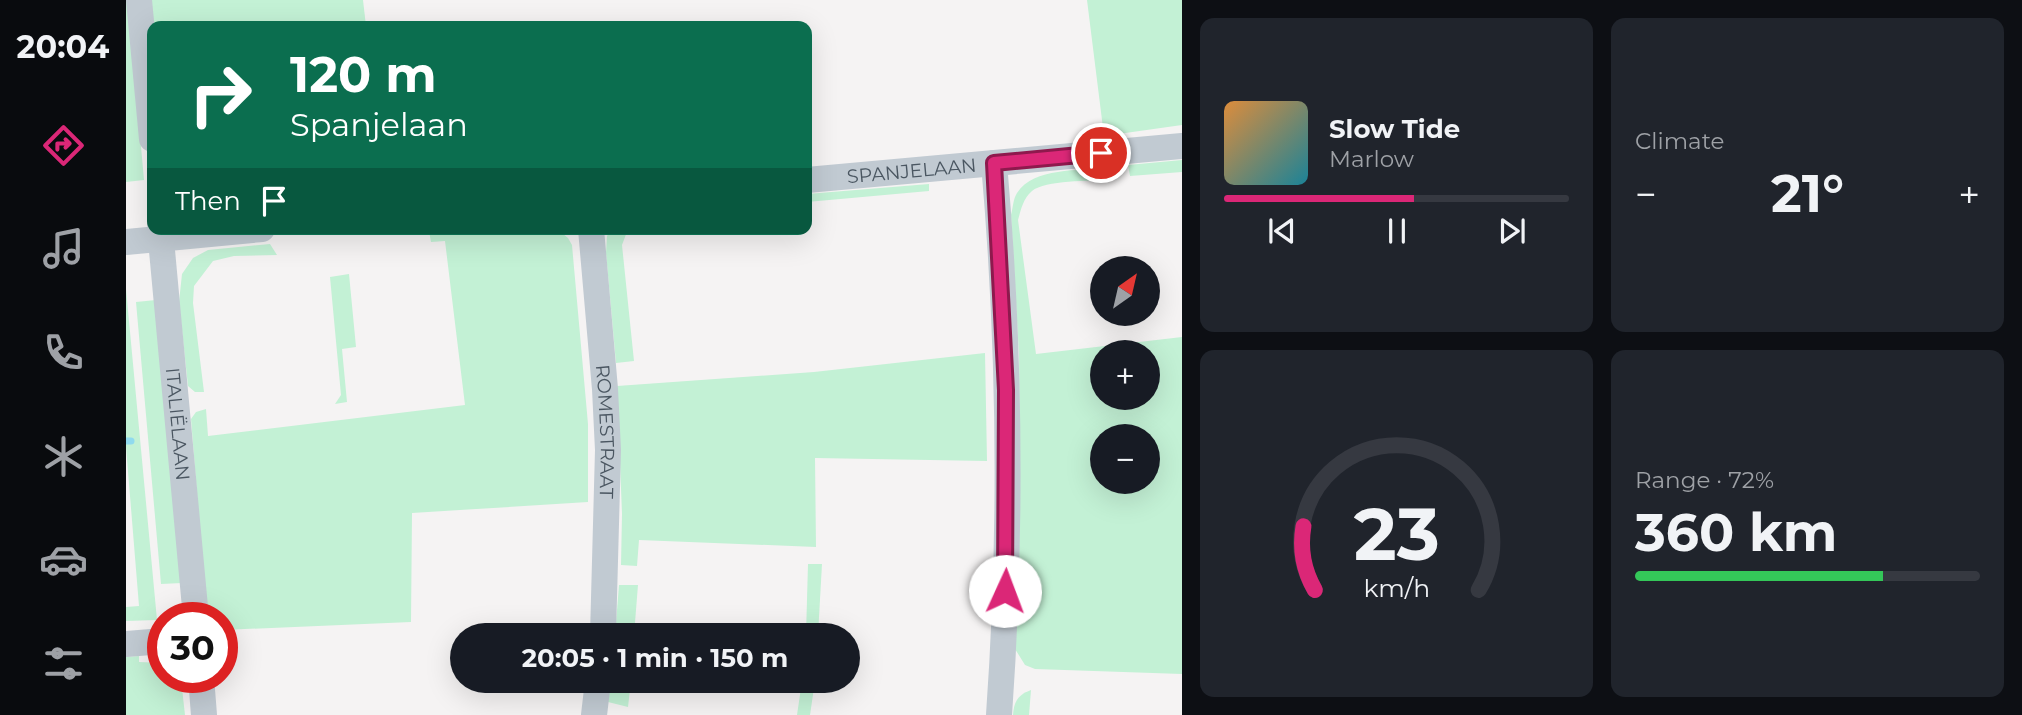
<!DOCTYPE html>
<html lang="en">
<head>
<meta charset="utf-8">
<style>
  body { margin:0; font-family:Montserrat,sans-serif; background:#20242c; color:#f1f3f6; height:100vh; display:flex; flex-direction:column; font-size:26px; white-space:nowrap }
  * { box-sizing:border-box; margin:0 }
  p { font-size:23px; color:#9ea1a6 }
  .icon { flex:none; width:38px; height:38px; fill:none; stroke:currentColor; stroke-width:2; stroke-linecap:round; stroke-linejoin:round }
  .map { position:relative; flex:1; overflow:hidden }
  .sheet { display:flex; flex-direction:column; gap:18px; padding:18px; background:#0d0f14; width:840px }
  .sheet>* { flex:none }
  .banner { position:absolute; left:21px; top:21px; width:665px; height:214px; border-radius:14px; box-shadow:0 7px 28px #0002; background:#0b6e4f; color:#fff; overflow:hidden }
  .needle { width:46px; rotate:34deg }
  .controls { position:absolute; left:964px; top:256px; display:grid; gap:14px }
  .controls a { display:grid; place-items:center; width:70px; height:70px; border-radius:50%; background:#171b24; box-shadow:0 7px 28px #0002; font-size:35px }
  .speed { position:absolute; left:21px; top:602px; display:flex; gap:14px; font-size:35px; font-weight:700; text-align:center }
  .speed>* { display:grid; place-content:center; width:91px; height:91px; border-radius:50%; background:#171b24; box-shadow:0 7px 28px #0002; line-height:1 }
  .speed .limit { border:10px solid #d22; background:#fff; color:#111 }
  .pin { position:absolute; display:grid; place-items:center; width:60px; height:60px; color:#fff; margin:-30px; border:4px solid #fff; border-radius:50%; box-shadow:0 2px 7px #0007 }
  .me { position:absolute; width:77px; margin:-38px; rotate:2deg; stroke-linejoin:round; filter:drop-shadow(0 0 5px #0008) }
  .turn { display:flex; align-items:center; gap:24px; height:147px; padding:0 28px; font-size:32px }
  .turn .icon { width:91px; height:91px; stroke-width:2.5 }
  .turn b { display:block; font-size:49px; line-height:60px }
  .then { display:flex; align-items:center; height:66px; padding:0 28px; background:#0003; gap:14px; font-size:26px }
  .big { font-size:52px; font-weight:700; line-height:1.1 }
  .sheet .tile { flex:1; display:flex; flex-direction:column; justify-content:center; gap:10px; min-width:0; padding:0 24px; border-radius:14px; background:#20242c }
  .sheet .dial { align-items:center; gap:0 }
  .dial svg { height:182px; overflow:visible; fill:none; stroke:#363941; stroke-width:7; stroke-linecap:round; text-anchor:middle }
  .dial text { fill:#f1f3f6; stroke:none }
  .song { display:flex; align-items:center; gap:21px }
  .cover { width:84px; height:84px; border-radius:10px; background:linear-gradient(135deg,hsl(30 70% 55%),hsl(190 70% 35%)) }
  .played { height:7px; border-radius:4px; background:linear-gradient(90deg,#db2777 55%,#363941 55%) }
  .keys { display:flex; justify-content:space-around; direction:ltr }
  .heat { display:flex; justify-content:space-between; align-items:center; font-size:38px; direction:ltr }
  .charge { height:10px; border-radius:5px; background:linear-gradient(90deg,#34c759 72%,#363941 0) }
  .sheet .tiles { flex:1; display:grid; gap:18px; grid-template-columns:repeat(2,1fr) }
  .trip { position:absolute; left:324px; top:623px; width:410px; height:70px; border-radius:35px; background:#171b24; box-shadow:0 7px 28px #0002; font-weight:700; line-height:70px; text-align:center }
  main { display:flex; flex:1; min-height:0 }
  .tab-bar { display:flex; flex-direction:column; width:126px; justify-content:space-around; align-items:center; background:#090b0e; color:#9ea1a6 }
  .tab-bar .icon { width:49px; height:49px }
  .tab-bar .on { color:#db2777 }
  .tab-bar b { font-size:32px; color:#f1f3f6 }
  .map>svg:first-child { display:block }
  .green { fill:#c3f1d5; fill-rule:evenodd }
  .lines { fill:none; stroke-linecap:round; stroke-linejoin:round }
  .stream { stroke:#90daee; stroke-width:7 }
  .minor { stroke:#c1cad2; stroke-width:26 }
  .route-casing { stroke:#8e194d; stroke-width:18 }
  .route { stroke:#db2777; stroke-width:12 }
  .labels { text-anchor:middle; dominant-baseline:central; stroke-width:5; stroke-linejoin:round; paint-order:stroke }
  .street-label { font-size:19px; fill:#4a5661; stroke:#fff }
</style>
</head>
<body>
<main>
<nav class="tab-bar">
<b>20:04</b>
<svg class="icon on" aria-label="directions" viewBox="0 0 24 24"><path d="M12 3l9 9-9 9-9-9zM9 14v-3h6M13 9l2 2-2 2"/></svg>
<svg class="icon" aria-label="music" viewBox="0 0 24 24"><path d="M9 18V5l10-2v13"/><circle cx="6" cy="18" r="3"/><circle cx="16" cy="16" r="3"/></svg>
<svg class="icon" aria-label="phone" viewBox="0 0 24 24"><path d="M5 4h4l2 5-3 2q2 4 5 5l2-3 5 2v4C11 20 4 13 5 4z"/></svg>
<svg class="icon" aria-label="climate" viewBox="0 0 24 24"><path d="M12 3v18M4 7l16 10M4 17L20 7"/></svg>
<svg class="icon" aria-label="car" viewBox="0 0 24 24"><path d="M5 17H2v-5l4-1 3-4h7l3 4 3 1v5h-3M9 17h6M6 11h13"/><circle cx="7" cy="17" r="2"/><circle cx="17" cy="17" r="2"/></svg>
<svg class="icon" aria-label="filters" viewBox="0 0 24 24"><path d="M4 7h16M4 17h16"/><circle cx="9" cy="7" r="2"/><circle cx="15" cy="17" r="2"/></svg>
</nav>
<div class="map">
<svg width="1056" height="715" viewBox="0 0 1056 715">
  <rect width="100%" height="100%" fill="#f5f3f3"/>
  <g class="green">
    <polygon points="0,0 2,0 18,180 0,182"/>
    <polygon points="24,0 237,0 240,26 26,26"/>
    <polygon points="961,0 1056,0 1056,125 978,136"/>
    <polygon points="1056,160 1056,172 1004,176 1002,165"/>
    <path d="M981 168 983 180C965 181 919 180 906 191 897 199 895 209 892 220L910 354 1056 337V674L909 669 899 665 889 649 894 480 893 355 885 215C887 208 887 199 891 193 908 167 953 171 981 168ZM976 352H1022V397H976ZM976 436H1022V481H976Z"/>
    <polygon points="803,184 803,191 681,202 681,194"/>
    <polygon points="316,229 431,229 442,238 446,245 462,424 462,502 286,513 285,622 96,630 96,618 81,618 65,419 70,412 80,409 82,436 339,405 319,241 305,242 303,231"/>
    <polygon points="486,229 502,229 496,245 508,361 490,363 480,253 481,236"/>
    <polygon points="144,244 151,255 108,256 87,261 68,286 67,303 78,392 69,392 62,386 53,302 56,274 67,258 82,250"/>
    <polygon points="223,274 230,347 216,349 221,402 209,404 215,395 204,277"/>
    <polygon points="0,289 31,620 0,621 0,607 13,606 0,447"/>
    <polygon points="30,300 56,583 35,584 10,302"/>
    <polygon points="859,353 861,461 689,458 690,547 513,540 511,566 495,565 496,514 491,386 688,372"/>
    <polygon points="682,564 696,564 692,635 680,635"/>
    <polygon points="493,585 512,585 508,635 489,635"/>
    <polygon points="13,656 13,662 37,663 37,677 52,677 56,688 59,715 0,715 0,657"/>
    <polygon points="484,681 505,681 502,707 482,702"/>
    <polygon points="676,681 689,681 684,715 671,715"/>
    <path d="M905 690 903 715H887C888 701 892 695 905 690Z"/>
  </g>
  <g class="lines">
    <polyline class="stream" points="0,441 5,441"/>
    <g class="minor">
      <polyline points="13,0 26,139"/>
      <path d="M868 163C884 346 886 532 873 715"/>
      <path id="s1" d="M681 180 1056 146"/>
      <path id="s2" d="M34 229 70 618"/>
      <path id="s3" d="M465 229 479 389 482 450 477 635"/>
      <polyline points="0,242 136,229"/>
      <polyline points="0,644 37,641"/>
      <polyline points="75,677 78,715"/>
      <polyline points="468,715 472,681"/>
    </g>
  </g>
  <g class="lines">
    <g class="route-casing">
      <polyline id="route" points="879,591 880,390 868,163 975,153"/>
    </g>
    <use href="#route" class="route"/>
  </g>
  <g class="labels">
    <g class="street-label">
      <text stroke="none"><textPath href="#s1" startOffset="105">SPANJELAAN</textPath></text>
      <text stroke="none"><textPath href="#s2" startOffset="196">ITALIËLAAN</textPath></text>
      <text stroke="none"><textPath href="#s3" startOffset="203">ROMESTRAAT</textPath></text>
    </g>
  </g>
</svg>
<div class="controls">
<a><svg class="needle" viewBox="-14 -14 28 28"><path d="M0-13l5 13h-10z" fill="#e53935"/><path d="M0 13l5-13h-10z" fill="#9ea1a6"/></svg></a>
<a>+</a>
<a>−</a>
</div>
<div class="speed"><div class="limit">30</div></div>
<div class="pin" style="left:975px;top:153px;background:#d93025"><svg class="icon" aria-label="arrive" viewBox="0 0 24 24"><path d="M6 21V4h12l-3 4 3 4H6"/></svg></div>
<svg class="me" style="left:879px;top:591px" viewBox="-20 -20 40 40"><circle r="19" fill="#fff"/><path d="M0-13L10 11 0 6-10 11z" fill="#db2777"/></svg>
<div class="trip">20:05 · 1 min · 150 m</div>
<div class="banner">
<div class="turn"><svg class="icon" aria-label="right" viewBox="0 0 24 24"><path d="M7 20v-9h11M14 6l5 5-5 5"/></svg><div><b>120 m</b>Spanjelaan</div></div>
<div class="then">Then<svg class="icon" aria-label="arrive" viewBox="0 0 24 24"><path d="M6 21V4h12l-3 4 3 4H6"/></svg></div>
</div>
</div>
<section class="sheet">
<div class="tiles">
<div class="tile">
<div class="song"><i class="cover"></i><div><b>Slow Tide</b><p>Marlow</p></div></div>
<div class="played"></div>
<div class="keys"><svg class="icon" aria-label="previous" viewBox="0 0 24 24"><path d="M18 5L8 12l10 7zM5 5v14"/></svg><svg class="icon" aria-label="pause" viewBox="0 0 24 24"><path d="M8 5v14M16 5v14"/></svg><svg class="icon" aria-label="next" viewBox="0 0 24 24"><path d="M6 5l10 7-10 7zM19 5v14"/></svg></div>
</div>
<div class="tile"><p>Climate</p>
<div class="heat"><a>−</a><b class="big">21°</b><a>+</a></div>
</div>
<div class="tile dial"><svg viewBox="0 0 100 80">
<path d="M14 69A42 42 0 1 1 86 69"/>
<path d="M14 69A42 42 0 0 1 9 41" stroke="#db2777"/>
<text x="50" y="56" font-size="32" font-weight="700">23</text>
<text x="50" y="72" font-size="11">km/h</text>
</svg></div>
<div class="tile"><p>Range · 72%</p><b class="big">360 km</b><div class="charge"></div></div>
</div>
</section>
</main>
</body>
</html>
